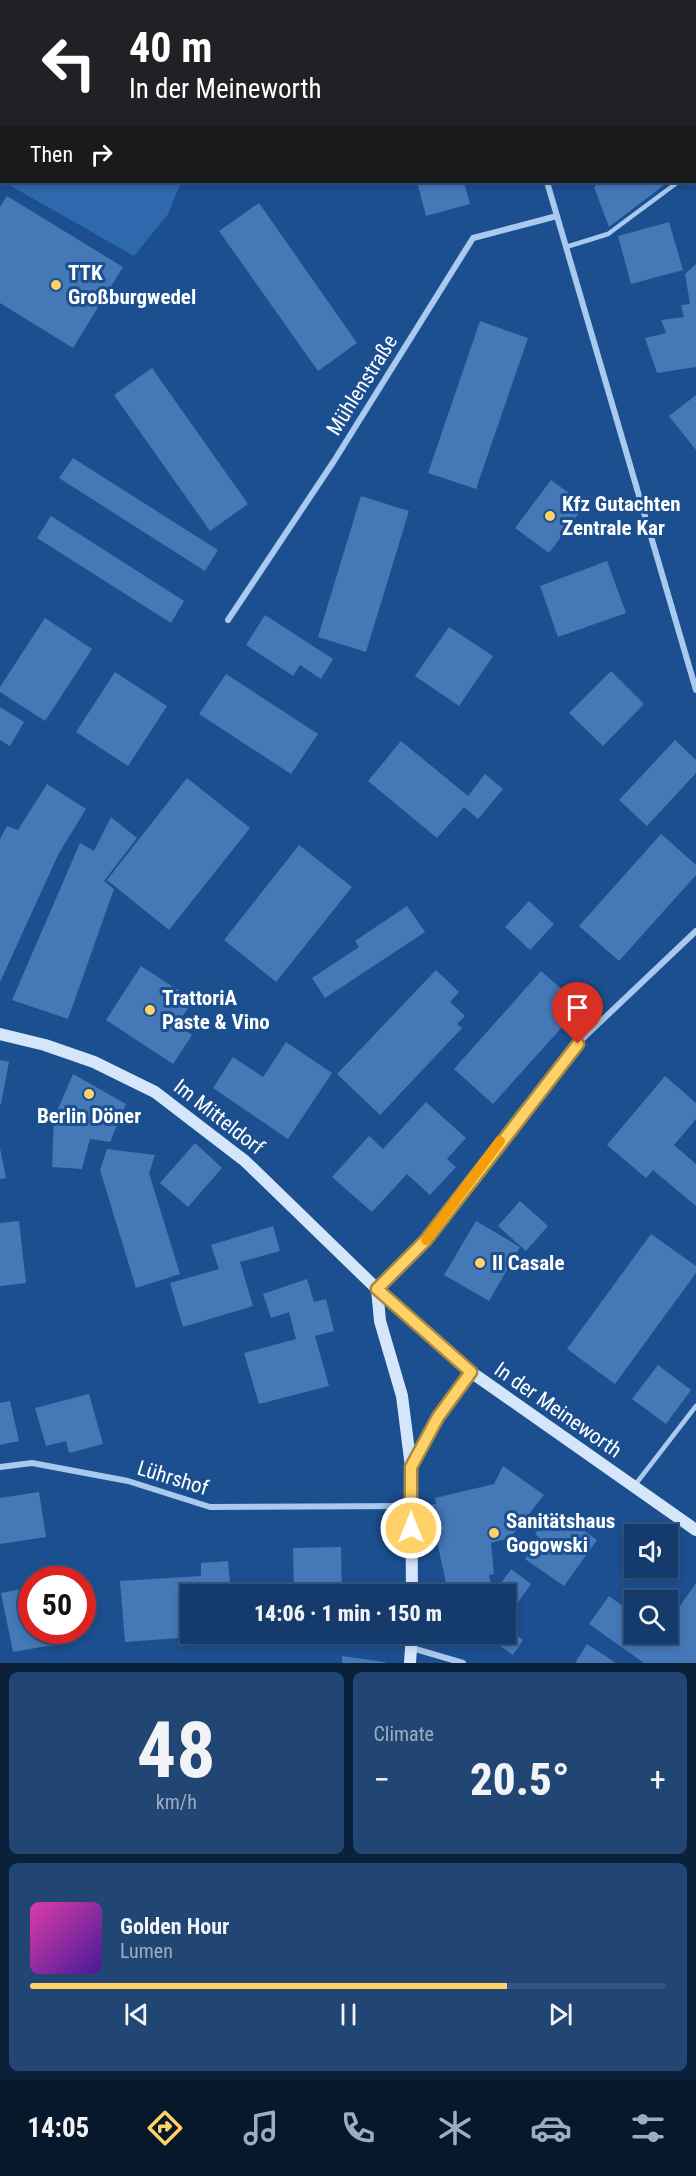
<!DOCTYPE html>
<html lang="en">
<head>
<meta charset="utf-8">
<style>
  body { margin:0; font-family:"Roboto Condensed",sans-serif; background:#214673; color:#f1f3f6; height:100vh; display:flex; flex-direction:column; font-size:22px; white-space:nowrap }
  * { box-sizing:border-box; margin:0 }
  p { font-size:20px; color:#9dadc1 }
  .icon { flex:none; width:33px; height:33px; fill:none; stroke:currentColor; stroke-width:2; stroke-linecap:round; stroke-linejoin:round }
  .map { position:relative; height:1663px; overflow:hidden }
  .panel { display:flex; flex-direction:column; gap:9px; padding:9px; background:#0b203b; flex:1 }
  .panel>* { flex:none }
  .banner { position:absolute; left:0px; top:0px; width:696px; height:183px; box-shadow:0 3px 9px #0003,0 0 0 2px #33557e; background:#202124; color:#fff; overflow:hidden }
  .controls { position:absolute; left:624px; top:1524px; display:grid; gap:12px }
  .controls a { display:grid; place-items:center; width:54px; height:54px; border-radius:0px; background:#143b6b; box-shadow:0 3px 9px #0003,0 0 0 2px #33557e; font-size:30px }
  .speed { position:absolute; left:18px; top:1566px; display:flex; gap:12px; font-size:30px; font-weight:700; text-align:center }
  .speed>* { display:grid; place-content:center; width:78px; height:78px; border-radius:50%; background:#143b6b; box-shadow:0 3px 9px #0003,0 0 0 2px #33557e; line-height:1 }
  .speed .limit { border:9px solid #d22; background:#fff; color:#111 }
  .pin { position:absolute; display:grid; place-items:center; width:51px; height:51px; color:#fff; margin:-62px -26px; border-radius:50% 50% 50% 0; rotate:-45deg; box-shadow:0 0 6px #0007 }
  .pin .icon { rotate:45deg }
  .me { position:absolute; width:66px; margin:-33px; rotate:0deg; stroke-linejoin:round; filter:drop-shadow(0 0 4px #0008) }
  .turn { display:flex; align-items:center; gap:21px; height:126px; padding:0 30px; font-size:27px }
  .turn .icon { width:78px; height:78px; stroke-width:2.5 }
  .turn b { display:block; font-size:42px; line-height:51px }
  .then { display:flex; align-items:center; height:57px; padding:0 30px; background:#0003; gap:12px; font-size:22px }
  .big { font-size:45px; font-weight:800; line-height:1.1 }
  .panel .widget { flex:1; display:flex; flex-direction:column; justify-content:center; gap:9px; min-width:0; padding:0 21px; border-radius:9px; background:#214673 }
  .panel .dial { align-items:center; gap:0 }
  .dial b { font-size:78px; line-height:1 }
  .song { display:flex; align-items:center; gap:18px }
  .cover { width:72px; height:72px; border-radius:9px; background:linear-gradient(135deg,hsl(320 70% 55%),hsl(260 70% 35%)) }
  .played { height:6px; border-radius:3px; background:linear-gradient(90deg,#ffd166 75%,#33557e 75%) }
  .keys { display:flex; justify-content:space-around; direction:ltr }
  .heat { display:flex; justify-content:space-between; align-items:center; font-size:33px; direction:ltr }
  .panel .tiles { flex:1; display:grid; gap:9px; grid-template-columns:1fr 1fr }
  .widget:last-child { grid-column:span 2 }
  .trip { position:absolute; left:180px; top:1584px; width:336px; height:60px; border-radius:0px; background:#143b6b; box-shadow:0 3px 9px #0003,0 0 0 2px #33557e; font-weight:800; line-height:60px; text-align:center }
  .tabs { display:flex; height:96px; justify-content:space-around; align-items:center; background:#08182b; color:#9dadc1 }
  .tabs .icon { width:42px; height:42px }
  .tabs .on { color:#ffd166 }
  .tabs b { font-size:27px; color:#f1f3f6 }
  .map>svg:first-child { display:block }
  .green { fill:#2e69ad }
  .building { fill:#4478b7 }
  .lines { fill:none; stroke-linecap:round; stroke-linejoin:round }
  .lane { stroke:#a9c9ee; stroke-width:4.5 }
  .street { stroke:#a9c9ee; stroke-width:6 }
  .secondary { stroke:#d6e6fa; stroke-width:12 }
  .route-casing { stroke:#a68842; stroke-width:15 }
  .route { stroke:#ffd166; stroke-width:10 }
  .slow { stroke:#f59e0b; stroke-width:10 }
  .poi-dot { fill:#ffd166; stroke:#1b4f8f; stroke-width:2 }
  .labels { text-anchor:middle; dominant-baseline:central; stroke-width:6; stroke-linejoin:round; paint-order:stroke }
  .poi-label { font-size:21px; font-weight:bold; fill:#fff; stroke:#1b4f8f; text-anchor:start }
  .street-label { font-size:21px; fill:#fff; stroke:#1b4f8f }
</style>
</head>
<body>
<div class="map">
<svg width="696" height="1663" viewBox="0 0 696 1663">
  <rect width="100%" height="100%" fill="#1b4f8f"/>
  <g class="green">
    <polygon points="0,0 131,0 2,2 0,182"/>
    <polygon points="4,182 181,182 168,214 134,256"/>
  </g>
  <g class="building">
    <polygon points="417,182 464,182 470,204 426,216"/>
    <polygon points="600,182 668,182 609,227 594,187"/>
    <polygon points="7,196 123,267 73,348 0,303 0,207"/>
    <polygon points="259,203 357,343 318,371 219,231"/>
    <polygon points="669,222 683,270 631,284 618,236"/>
    <polygon points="696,264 696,367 657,373 645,338 666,333 661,320 684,317 681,305 690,304 685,274"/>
    <polygon points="480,321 528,338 476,489 428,473"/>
    <polygon points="152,368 248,504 210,531 114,395"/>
    <polygon points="696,395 696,450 669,416"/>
    <polygon points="73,458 218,550 205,571 59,478"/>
    <polygon points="551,480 585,505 549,553 515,528"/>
    <polygon points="361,496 409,511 366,652 318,637"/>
    <polygon points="51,516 184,601 171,623 37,538"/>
    <polygon points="607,561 626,613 558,637 540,586"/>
    <polygon points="265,615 333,659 321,679 300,665 293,676 246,645"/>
    <polygon points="45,618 92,649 45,721 0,692 0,687"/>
    <polygon points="449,627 493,656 459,706 415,676"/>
    <polygon points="611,671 644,704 603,746 569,713"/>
    <polygon points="115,672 167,706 128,766 76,732"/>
    <polygon points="226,674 318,734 291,774 199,714"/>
    <polygon points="0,707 24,722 10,746 0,740"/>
    <polygon points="675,740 696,760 696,773 647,826 619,800"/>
    <polygon points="401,741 468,796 485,774 503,789 478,819 464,807 437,838 368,781"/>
    <polygon points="187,778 250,828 169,930 107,880"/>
    <polygon points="47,784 86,809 59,853 0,982 0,839 7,826 18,830"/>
    <polygon points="111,817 137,838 104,881 114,889 68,1019 12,1000 80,843 94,851"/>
    <polygon points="661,834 696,865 696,875 619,961 579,926"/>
    <polygon points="299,845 352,887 276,982 224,940"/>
    <polygon points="529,901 554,924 530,950 505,927"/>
    <polygon points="407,906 425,932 325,998 312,978 359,947 355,941"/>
    <polygon points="141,966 193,1000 177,1025 192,1035 173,1064 106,1020"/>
    <polygon points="436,970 459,992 450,1002 465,1016 457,1024 462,1028 380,1115 337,1074"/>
    <polygon points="541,971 581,1006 493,1104 454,1069"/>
    <polygon points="286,1042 332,1073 288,1139 213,1088 233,1057 263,1077"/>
    <polygon points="0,1060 9,1062 1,1104 0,1104"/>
    <polygon points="73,1074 126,1104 110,1142 90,1139 82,1169 52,1167 54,1118"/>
    <polygon points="665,1076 696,1103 696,1119 674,1145 696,1164 696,1206 653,1170 646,1178 607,1145"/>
    <polygon points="426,1102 466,1138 447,1159 456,1167 430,1195 407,1174 372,1212 332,1177 369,1136 383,1149"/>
    <polygon points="195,1143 222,1168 188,1207 160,1183"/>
    <polygon points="0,1148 6,1178 0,1179"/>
    <polygon points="107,1149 155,1155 149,1173 180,1274 136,1288 100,1170"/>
    <polygon points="520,1201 548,1226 526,1251 498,1226"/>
    <polygon points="19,1221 26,1283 0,1286 0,1223"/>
    <polygon points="476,1221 520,1247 489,1301 444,1275"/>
    <polygon points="273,1226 280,1251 240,1262 253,1306 183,1327 170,1283 219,1269 211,1245"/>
    <polygon points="651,1234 696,1266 696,1273 615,1384 567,1349"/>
    <polygon points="307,1279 314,1302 326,1299 334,1331 315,1336 329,1386 259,1404 244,1353 296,1339 289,1312 271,1318 263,1294"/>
    <polygon points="658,1365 691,1390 666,1424 632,1399"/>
    <polygon points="89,1394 103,1444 69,1453 66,1441 46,1446 35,1408"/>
    <polygon points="10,1401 19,1441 0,1445 0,1403"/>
    <polygon points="503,1466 544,1495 510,1538 491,1543 494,1574 489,1575 491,1584 448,1592 429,1505 436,1504 435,1498 494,1484"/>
    <polygon points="39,1492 46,1537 0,1544 0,1498"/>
    <polygon points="558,1512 597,1540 564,1586 525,1559 540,1538 535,1534 547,1517 552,1521"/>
    <polygon points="341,1547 342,1594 294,1594 293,1548"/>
    <polygon points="228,1561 231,1594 190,1594 190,1634 220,1635 125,1642 120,1581 201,1576 201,1563"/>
    <polygon points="511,1569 531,1584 506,1619 506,1594 493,1594"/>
    <polygon points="696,1583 696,1663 644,1663 589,1624 609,1596 634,1614 634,1634 668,1634 668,1623"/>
    <polygon points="32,1587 32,1630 56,1630 59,1644 13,1652 1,1593"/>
    <polygon points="506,1627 523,1640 513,1655 493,1641 499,1634 506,1634"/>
    <polygon points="587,1644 616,1663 575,1663"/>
    <polygon points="342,1656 385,1662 385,1663 342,1663"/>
  </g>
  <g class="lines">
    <g class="lane">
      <polyline points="694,169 696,168"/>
      <polyline points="566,247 608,234 678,182"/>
      <polyline points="635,1485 696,1406"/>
    </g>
    <g class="street">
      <polyline points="495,0 495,2"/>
      <polyline points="547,182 696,690"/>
      <polyline points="228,620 334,461 473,238 557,216"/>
      <polyline points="378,1289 427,1240 577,1044 696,931"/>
      <polyline points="0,1467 32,1463 128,1481 210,1507 411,1506"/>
      <polyline points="412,1648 463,1663"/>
    </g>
    <g class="secondary">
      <polyline points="0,1034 45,1045 94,1062 155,1092 245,1161 377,1289 471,1372 696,1530"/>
      <polyline points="377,1289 380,1321 402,1396 411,1467"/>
      <polyline points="412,1594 411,1467 438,1417 471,1372"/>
      <polyline points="410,1663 412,1634"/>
    </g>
  </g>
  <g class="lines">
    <g class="route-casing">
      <polyline id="route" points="411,1528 411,1467 438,1417 471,1372 377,1289 426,1240 578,1044"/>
    </g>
    <use href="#route" class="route"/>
    <polyline class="slow" points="426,1240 500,1141"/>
  </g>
  <g class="poi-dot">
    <circle cx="56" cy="285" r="6"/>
    <circle cx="550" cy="516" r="6"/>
    <circle cx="150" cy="1010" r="6"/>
    <circle cx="89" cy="1094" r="6"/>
    <circle cx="480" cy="1263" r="6"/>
    <circle cx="494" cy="1533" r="6"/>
  </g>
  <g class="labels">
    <g class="poi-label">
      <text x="68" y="273">TTK<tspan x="68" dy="24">Großburgwedel</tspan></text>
      <text x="562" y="504">Kfz Gutachten<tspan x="562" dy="24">Zentrale Kar</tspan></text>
      <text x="162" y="998">TrattoriA<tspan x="162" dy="24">Paste &amp; Vino</tspan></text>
      <text x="89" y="1116" text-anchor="middle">Berlin Döner</text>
      <text x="492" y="1263">Il Casale</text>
      <text x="506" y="1521">Sanitätshaus<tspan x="506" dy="24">Gogowski</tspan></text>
    </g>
    <g class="street-label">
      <text transform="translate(362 385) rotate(-58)">Mühlenstraße</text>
      <text transform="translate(219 1117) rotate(38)">Im Mitteldorf</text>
      <text transform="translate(558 1410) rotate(35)">In der Meineworth</text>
      <text transform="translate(173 1478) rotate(17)">Lührshof</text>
    </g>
  </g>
</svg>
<div class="controls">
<a><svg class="icon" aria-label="sound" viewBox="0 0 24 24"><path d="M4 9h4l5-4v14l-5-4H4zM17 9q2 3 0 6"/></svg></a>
<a><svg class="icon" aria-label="search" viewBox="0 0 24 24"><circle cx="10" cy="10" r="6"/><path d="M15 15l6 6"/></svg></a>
</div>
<div class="speed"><div class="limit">50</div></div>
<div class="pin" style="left:578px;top:1044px;background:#d93025"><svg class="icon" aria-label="arrive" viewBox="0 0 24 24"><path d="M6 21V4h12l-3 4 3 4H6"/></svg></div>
<svg class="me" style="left:411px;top:1528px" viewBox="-20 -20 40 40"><circle r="17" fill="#ffd166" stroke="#fff" stroke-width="3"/><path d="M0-11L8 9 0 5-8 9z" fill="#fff"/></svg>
<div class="trip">14:06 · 1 min · 150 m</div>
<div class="banner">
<div class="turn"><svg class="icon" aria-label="left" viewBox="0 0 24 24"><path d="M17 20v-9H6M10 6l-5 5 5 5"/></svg><div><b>40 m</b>In der Meineworth</div></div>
<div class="then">Then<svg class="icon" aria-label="right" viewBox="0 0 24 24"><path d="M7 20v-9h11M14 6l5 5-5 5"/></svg></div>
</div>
</div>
<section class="panel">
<div class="tiles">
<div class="widget dial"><b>48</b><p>km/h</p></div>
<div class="widget"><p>Climate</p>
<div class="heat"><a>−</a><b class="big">20.5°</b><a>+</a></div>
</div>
<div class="widget">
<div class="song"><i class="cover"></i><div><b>Golden Hour</b><p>Lumen</p></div></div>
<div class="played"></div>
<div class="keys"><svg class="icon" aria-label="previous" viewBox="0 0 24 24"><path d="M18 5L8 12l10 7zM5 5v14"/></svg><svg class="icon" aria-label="pause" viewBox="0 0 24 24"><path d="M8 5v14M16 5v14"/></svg><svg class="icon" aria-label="next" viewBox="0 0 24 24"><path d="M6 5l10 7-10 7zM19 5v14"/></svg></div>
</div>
</div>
</section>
<nav class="tabs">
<b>14:05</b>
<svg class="icon on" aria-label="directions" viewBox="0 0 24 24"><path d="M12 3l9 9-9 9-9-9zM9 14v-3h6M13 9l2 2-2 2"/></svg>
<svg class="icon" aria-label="music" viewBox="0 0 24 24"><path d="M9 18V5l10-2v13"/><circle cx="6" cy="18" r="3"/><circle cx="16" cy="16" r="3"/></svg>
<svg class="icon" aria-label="phone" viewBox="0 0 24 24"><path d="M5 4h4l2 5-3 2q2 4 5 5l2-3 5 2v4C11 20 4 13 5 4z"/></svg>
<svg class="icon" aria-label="climate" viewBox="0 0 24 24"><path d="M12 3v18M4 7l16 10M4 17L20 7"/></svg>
<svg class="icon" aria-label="car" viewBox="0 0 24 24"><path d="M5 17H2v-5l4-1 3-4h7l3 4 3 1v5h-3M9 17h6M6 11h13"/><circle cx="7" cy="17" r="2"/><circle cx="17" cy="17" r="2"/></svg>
<svg class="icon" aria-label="filters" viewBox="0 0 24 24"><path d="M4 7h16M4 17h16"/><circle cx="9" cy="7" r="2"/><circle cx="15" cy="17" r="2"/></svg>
</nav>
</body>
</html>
